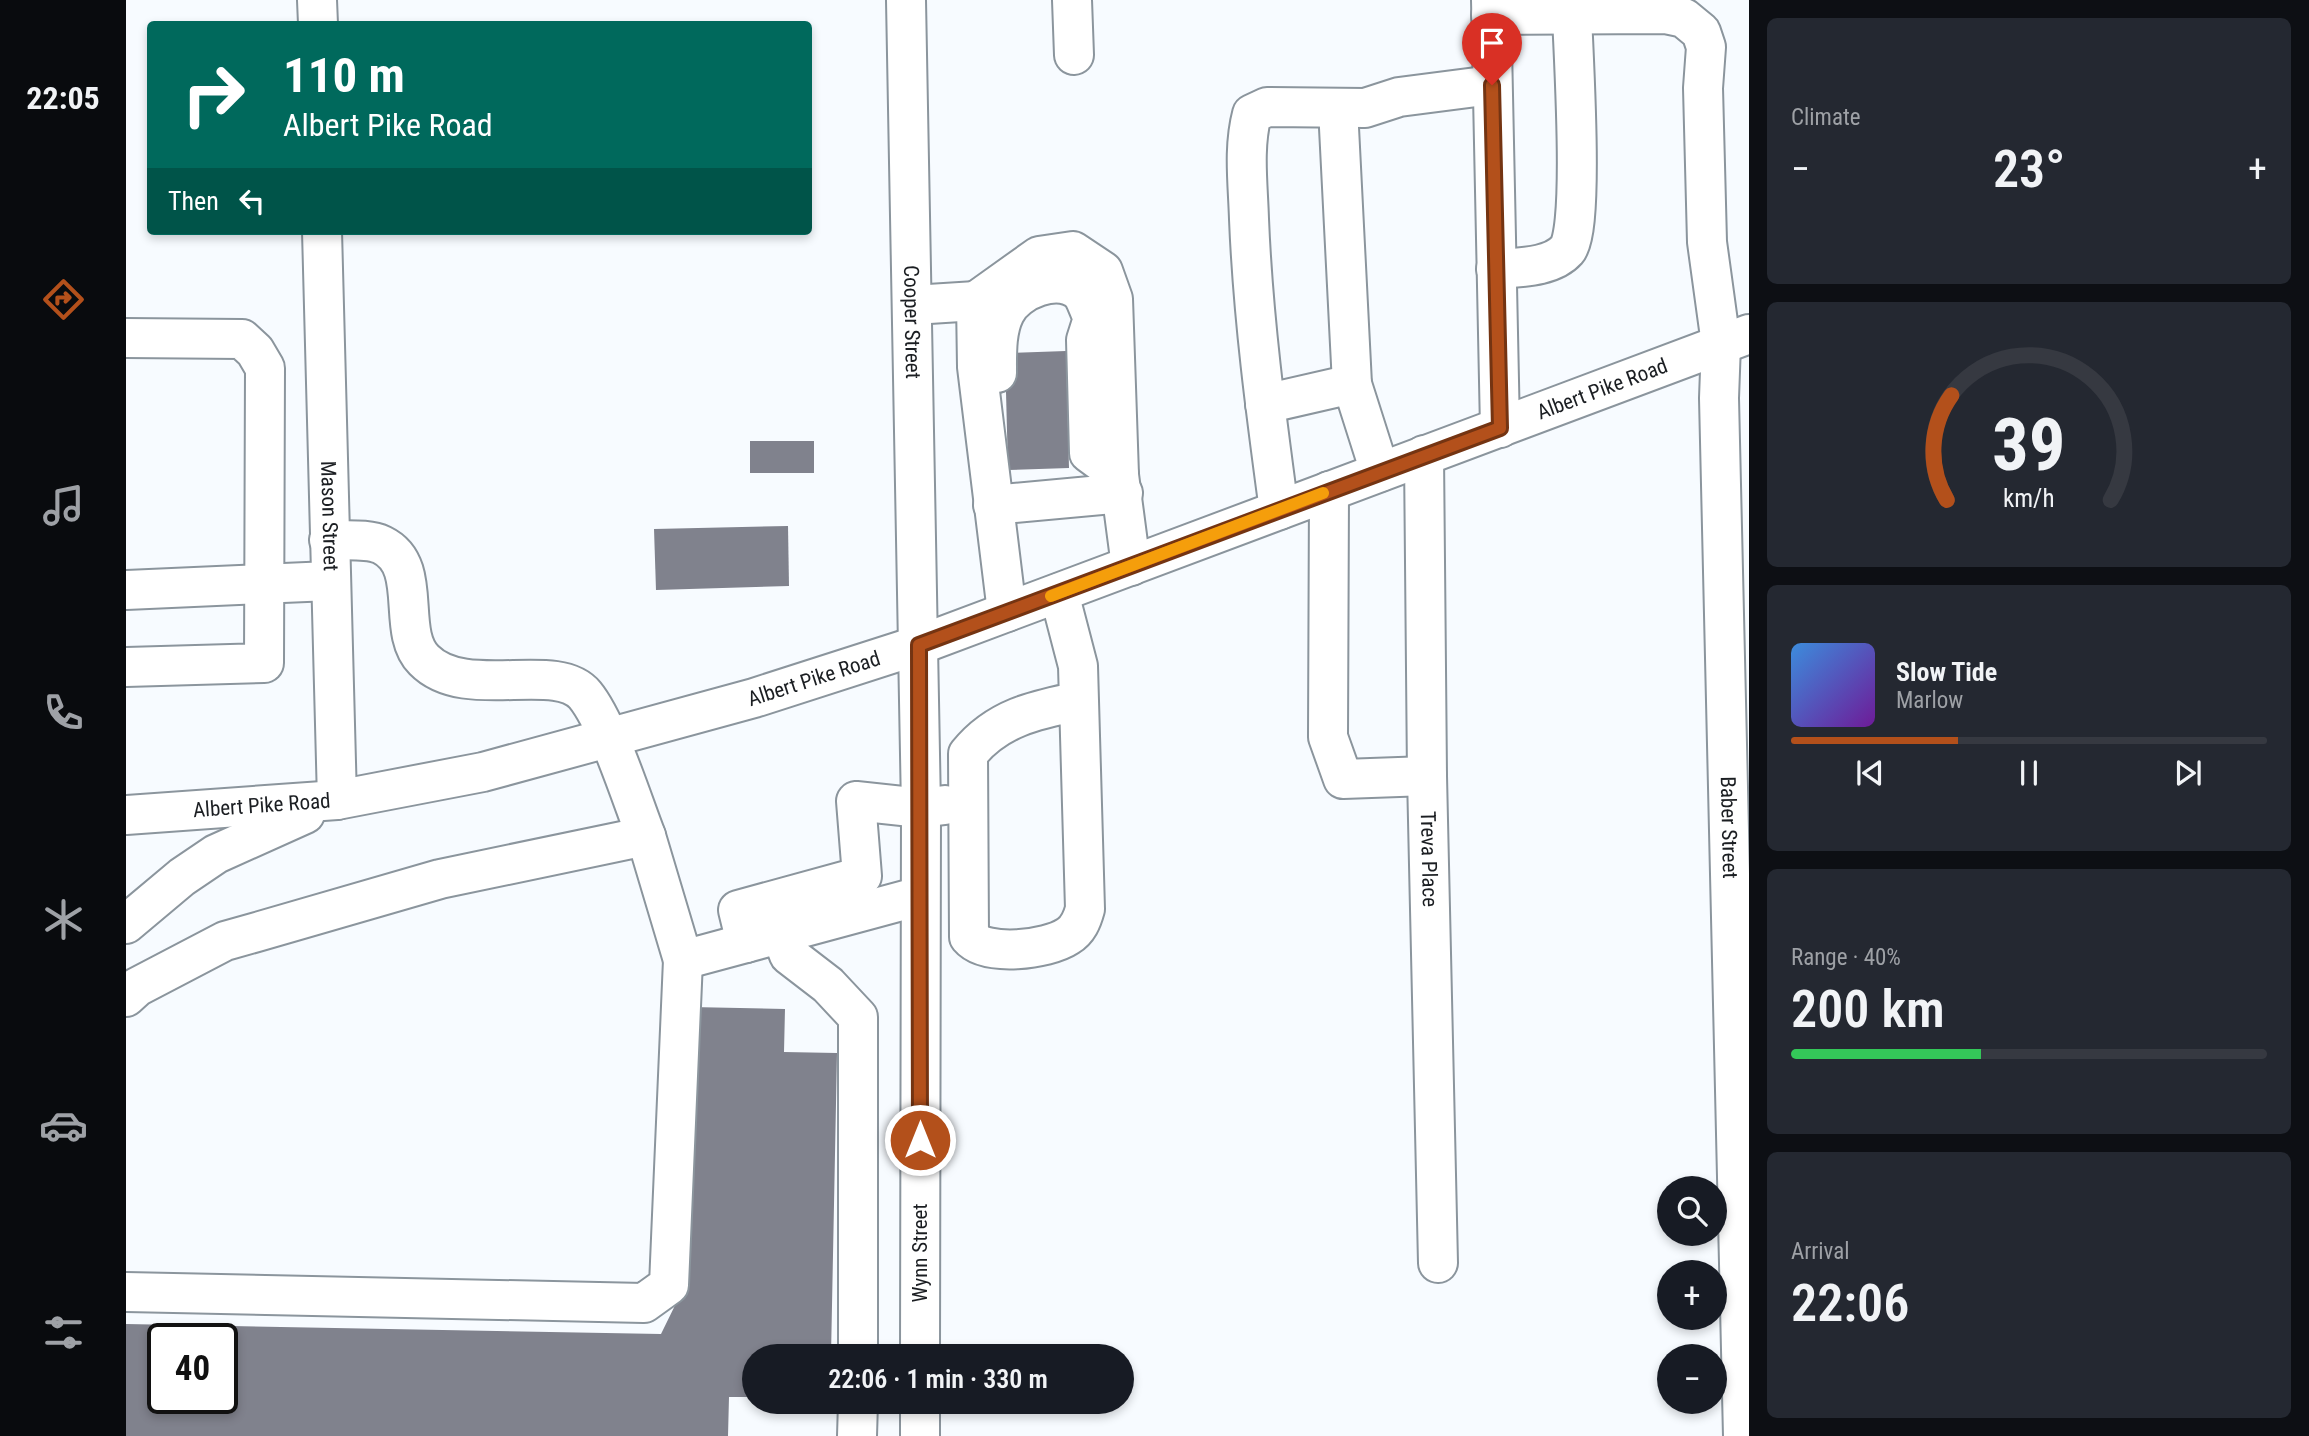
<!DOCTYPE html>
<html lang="en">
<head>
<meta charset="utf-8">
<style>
  body { margin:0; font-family:"Roboto Condensed",sans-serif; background:#242831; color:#f1f3f6; height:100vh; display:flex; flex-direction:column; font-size:26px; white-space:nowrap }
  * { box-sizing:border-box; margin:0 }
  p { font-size:23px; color:#9ea1a6 }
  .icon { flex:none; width:38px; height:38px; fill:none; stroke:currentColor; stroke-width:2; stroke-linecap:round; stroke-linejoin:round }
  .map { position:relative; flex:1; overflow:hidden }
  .sheet { display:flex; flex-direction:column; gap:18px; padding:18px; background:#0d0f14; width:560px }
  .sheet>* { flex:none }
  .guide { position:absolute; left:21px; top:21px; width:665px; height:214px; border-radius:7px; box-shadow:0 4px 10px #0003; background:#00695c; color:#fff; overflow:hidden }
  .buttons { position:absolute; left:1531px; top:1176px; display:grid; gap:14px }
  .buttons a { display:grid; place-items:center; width:70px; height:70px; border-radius:50%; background:#171b24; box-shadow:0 4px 10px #0003; font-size:35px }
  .speed { position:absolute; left:21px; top:1323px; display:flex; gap:14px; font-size:35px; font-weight:700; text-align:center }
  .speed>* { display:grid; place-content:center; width:91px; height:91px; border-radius:50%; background:#171b24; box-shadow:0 4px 10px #0003; line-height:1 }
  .speed .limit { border:4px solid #111; border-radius:10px; background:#fff; color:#111 }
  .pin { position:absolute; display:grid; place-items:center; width:60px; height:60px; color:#fff; margin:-72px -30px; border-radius:50% 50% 50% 0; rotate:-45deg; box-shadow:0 0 7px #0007 }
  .pin .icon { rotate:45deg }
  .me { position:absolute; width:77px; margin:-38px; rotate:0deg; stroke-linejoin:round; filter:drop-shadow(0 0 5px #0008) }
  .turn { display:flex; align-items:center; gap:24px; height:147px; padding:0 21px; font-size:32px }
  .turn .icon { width:91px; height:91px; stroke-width:2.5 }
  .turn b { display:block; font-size:49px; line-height:60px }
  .then { display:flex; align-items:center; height:66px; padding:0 21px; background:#0003; gap:14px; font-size:26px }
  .big { font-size:52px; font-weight:600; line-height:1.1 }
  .sheet .card { flex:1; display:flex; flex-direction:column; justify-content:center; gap:10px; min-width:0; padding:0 24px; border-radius:10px; background:#242831 }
  .sheet .dial { align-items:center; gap:0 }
  .dial svg { height:182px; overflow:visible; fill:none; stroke:#363941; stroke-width:7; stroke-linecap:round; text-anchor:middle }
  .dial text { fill:#f1f3f6; stroke:none }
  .song { display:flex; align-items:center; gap:21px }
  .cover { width:84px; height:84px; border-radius:10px; background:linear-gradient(135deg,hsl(210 70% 55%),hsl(280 70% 35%)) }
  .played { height:7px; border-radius:4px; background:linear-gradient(90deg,#b3501b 35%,#363941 35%) }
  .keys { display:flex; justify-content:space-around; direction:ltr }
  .heat { display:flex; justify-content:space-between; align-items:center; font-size:38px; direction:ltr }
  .charge { height:10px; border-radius:5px; background:linear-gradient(90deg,#34c759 40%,#363941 0) }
  .trip { position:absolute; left:616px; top:1344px; width:392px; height:70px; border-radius:35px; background:#171b24; box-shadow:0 4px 10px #0003; font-weight:600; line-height:70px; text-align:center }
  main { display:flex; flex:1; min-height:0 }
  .tabs { display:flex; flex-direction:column; width:126px; justify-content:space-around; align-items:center; background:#090b0e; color:#9ea1a6 }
  .tabs .icon { width:49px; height:49px }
  .tabs .current { color:#b3501b }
  .tabs b { font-size:32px; color:#f1f3f6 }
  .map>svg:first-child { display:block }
  .building { fill:#80828d; fill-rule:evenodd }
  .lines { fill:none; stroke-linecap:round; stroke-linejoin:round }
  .minor-casing { stroke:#8b959d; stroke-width:42 }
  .major-casing { stroke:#8b959d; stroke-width:42 }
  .minor { stroke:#fff; stroke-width:38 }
  .major { stroke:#fff; stroke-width:38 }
  .route-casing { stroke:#743412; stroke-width:18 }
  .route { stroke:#b3501b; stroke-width:12 }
  .slow { stroke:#f59e0b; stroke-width:12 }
  .labels { text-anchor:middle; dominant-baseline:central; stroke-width:6; stroke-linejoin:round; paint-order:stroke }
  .street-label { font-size:21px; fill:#1b1e22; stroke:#fff }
</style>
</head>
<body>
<main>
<nav class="tabs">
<b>22:05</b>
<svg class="icon current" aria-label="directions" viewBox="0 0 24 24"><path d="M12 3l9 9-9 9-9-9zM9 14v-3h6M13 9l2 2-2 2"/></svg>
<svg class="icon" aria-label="music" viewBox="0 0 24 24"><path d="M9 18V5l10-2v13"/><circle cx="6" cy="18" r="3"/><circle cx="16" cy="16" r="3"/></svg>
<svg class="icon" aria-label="phone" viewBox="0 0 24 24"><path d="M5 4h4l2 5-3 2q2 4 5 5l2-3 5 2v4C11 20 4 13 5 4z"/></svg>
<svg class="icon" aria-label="climate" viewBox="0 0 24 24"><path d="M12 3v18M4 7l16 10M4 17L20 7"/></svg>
<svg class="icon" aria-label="car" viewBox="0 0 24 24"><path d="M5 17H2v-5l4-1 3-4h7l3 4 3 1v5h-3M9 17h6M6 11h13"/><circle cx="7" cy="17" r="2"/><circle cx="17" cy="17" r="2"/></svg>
<svg class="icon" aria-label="filters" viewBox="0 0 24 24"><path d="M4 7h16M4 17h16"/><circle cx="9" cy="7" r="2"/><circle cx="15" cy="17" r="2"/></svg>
</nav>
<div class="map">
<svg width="1623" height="1436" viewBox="0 0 1623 1436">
  <rect width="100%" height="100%" fill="#f7fbff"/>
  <g class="building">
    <polygon points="940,351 943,468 882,470 879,353"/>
    <rect x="624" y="441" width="64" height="32"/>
    <polygon points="662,526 663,586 530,590 528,529"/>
    <path d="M565 1007 659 1009 658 1052 711 1053 705 1356H628V1397H603L602 1436H0V1324L535 1334 560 1283ZM37 1339H96V1398H37Z"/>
  </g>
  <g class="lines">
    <g class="minor-casing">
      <g id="minor">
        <polyline points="191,0 192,24"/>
        <path id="s1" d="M780 0 795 808 794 1356"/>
        <polyline points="946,0 948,55"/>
        <polyline points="1365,0 1374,428"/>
        <path id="s2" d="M1365 15 1539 14 1558 18 1575 32 1580 47 1577 88 1581 242 1595 344 1593 398 1617 1436"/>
        <polyline points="1212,108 1226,384 1254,472"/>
        <path id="s3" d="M196 231 211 800"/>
        <path d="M1370 269C1393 267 1425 268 1441 250 1459 231 1447 50 1446 14"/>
        <polyline points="787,305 850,301"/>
        <polyline points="0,338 116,339 129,351 139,368 138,663 0,667"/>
        <path d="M871 373C871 354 870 331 879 313 890 290 933 272 955 293 960 299 963 311 967 318L960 340 963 453 993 475"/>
        <polyline points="1139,404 1226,384"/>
        <path id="s4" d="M1298 455 1301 776 1312 1263"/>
        <polyline points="1203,491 1202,737 1217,779 1301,776"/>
        <polyline points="867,505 997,493"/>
        <path d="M1153 510C1140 414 1127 317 1123 219 1122 184 1117 148 1126 114L1141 107 1239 108 1273 97 1366 85"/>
        <polyline points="0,590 204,581"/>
        <path d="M933 593 952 666 959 909C956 920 952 930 942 936 921 950 860 957 843 937L842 754C871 718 909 710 953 701"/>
        <polyline points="881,612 851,367 850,301 913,256 947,251 977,271 987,299 993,475 1005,566"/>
        <polyline points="520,836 557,960 794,896"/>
        <polyline points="655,934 663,955 702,985 732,1017 732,1356"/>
        <polyline points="620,943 612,910 736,876 730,801 795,808 819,805"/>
        <path d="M0 997 11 987 99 941 131 932 314 879 520 836C506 800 482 723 459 695 430 660 339 702 298 660 269 631 299 566 256 545 242 538 218 541 203 540"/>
        <polyline points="0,1292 518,1303 543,1285 557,960"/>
        <polyline points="794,1402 794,1436"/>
        <polyline points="731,1436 732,1402"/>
      </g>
    </g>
    <g class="major-casing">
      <g id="major">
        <path id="s5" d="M0 815 211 800 357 772 628 698 793 645 1623 334"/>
        <polyline points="0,924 56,877 90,854 179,814"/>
      </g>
    </g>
    <use href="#minor" class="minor"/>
    <use href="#major" class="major"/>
  </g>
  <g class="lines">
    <g class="route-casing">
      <polyline id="route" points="794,1140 793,645 1374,428 1366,85"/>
    </g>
    <use href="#route" class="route"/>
    <polyline class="slow" points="925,596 1197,493"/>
  </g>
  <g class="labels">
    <g class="street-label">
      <text stroke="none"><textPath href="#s1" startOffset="322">Cooper Street</textPath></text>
      <text stroke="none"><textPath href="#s5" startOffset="1544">Albert Pike Road</textPath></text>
      <text stroke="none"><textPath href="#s3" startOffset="285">Mason Street</textPath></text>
      <text stroke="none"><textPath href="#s5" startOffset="704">Albert Pike Road</textPath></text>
      <text stroke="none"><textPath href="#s5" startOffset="136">Albert Pike Road</textPath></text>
      <text stroke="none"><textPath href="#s2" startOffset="1013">Baber Street</textPath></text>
      <text stroke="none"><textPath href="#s4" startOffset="404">Treva Place</textPath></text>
      <text transform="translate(794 1253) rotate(-90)">Wynn Street</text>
    </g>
  </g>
</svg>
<div class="buttons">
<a><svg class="icon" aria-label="search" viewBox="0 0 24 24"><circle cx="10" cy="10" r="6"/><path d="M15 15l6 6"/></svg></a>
<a>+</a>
<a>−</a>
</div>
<div class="speed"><div class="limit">40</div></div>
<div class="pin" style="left:1366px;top:85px;background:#d93025"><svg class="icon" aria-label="arrive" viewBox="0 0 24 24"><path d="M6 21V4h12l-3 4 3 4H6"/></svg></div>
<svg class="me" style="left:794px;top:1140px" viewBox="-20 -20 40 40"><circle r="17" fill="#b3501b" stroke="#fff" stroke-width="3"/><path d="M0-11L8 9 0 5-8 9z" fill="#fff"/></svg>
<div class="trip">22:06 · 1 min · 330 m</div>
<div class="guide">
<div class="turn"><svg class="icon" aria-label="right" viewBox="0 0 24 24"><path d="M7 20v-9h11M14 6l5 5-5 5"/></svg><div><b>110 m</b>Albert Pike Road</div></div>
<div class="then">Then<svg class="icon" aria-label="left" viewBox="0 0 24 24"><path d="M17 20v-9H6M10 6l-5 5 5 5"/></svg></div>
</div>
</div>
<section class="sheet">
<div class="card"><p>Climate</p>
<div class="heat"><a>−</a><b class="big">23°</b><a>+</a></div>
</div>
<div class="card dial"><svg viewBox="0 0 100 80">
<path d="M14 69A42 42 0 1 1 86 69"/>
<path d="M14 69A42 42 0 0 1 16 23" stroke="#b3501b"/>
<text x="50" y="56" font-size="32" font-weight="700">39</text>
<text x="50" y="72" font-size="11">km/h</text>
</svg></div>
<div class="card">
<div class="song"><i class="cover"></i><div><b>Slow Tide</b><p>Marlow</p></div></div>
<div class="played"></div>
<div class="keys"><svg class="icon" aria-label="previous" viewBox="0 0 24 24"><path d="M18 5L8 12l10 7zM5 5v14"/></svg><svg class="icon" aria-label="pause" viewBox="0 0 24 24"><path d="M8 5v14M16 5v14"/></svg><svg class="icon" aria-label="next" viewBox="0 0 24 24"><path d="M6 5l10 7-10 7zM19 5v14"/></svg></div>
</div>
<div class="card"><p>Range · 40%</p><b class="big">200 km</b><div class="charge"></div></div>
<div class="card"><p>Arrival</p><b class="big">22:06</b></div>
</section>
</main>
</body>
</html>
